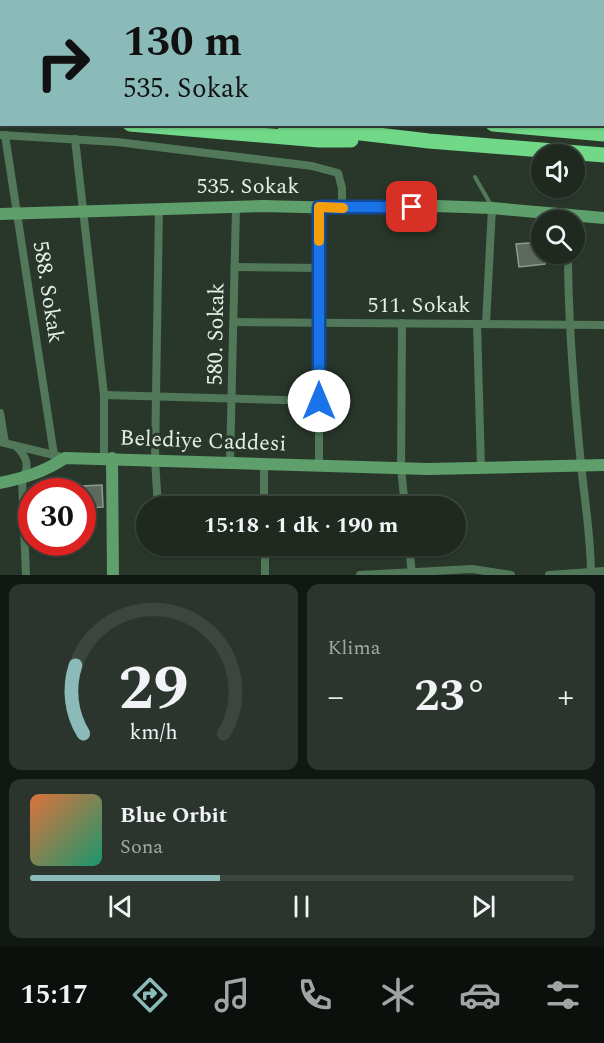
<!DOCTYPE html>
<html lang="tr">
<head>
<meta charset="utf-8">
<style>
  body { margin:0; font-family:Spectral,serif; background:#2c352d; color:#f1f3f6; height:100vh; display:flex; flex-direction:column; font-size:22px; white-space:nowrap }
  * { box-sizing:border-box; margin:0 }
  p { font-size:20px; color:#a1a6a5 }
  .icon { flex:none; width:33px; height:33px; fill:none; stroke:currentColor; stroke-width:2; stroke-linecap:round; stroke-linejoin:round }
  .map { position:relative; height:575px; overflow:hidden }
  .details { display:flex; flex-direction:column; gap:9px; padding:9px; background:#111712; flex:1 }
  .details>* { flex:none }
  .banner { position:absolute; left:0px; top:0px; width:604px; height:126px; box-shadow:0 2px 4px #0004,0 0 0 2px #3c453e; background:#8bbbb9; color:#111; overflow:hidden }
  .controls { position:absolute; left:531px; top:144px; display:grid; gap:12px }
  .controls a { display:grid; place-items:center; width:54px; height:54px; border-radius:50%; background:#1f2920; box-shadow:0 2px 4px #0004,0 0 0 2px #3c453e; font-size:30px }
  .speed { position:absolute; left:18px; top:478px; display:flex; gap:12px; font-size:30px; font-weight:700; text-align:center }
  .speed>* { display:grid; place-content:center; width:78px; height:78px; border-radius:50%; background:#1f2920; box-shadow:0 2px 4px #0004,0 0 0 2px #3c453e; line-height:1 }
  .speed .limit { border:9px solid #d22; background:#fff; color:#111 }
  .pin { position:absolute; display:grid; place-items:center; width:51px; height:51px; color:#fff; margin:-26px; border-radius:12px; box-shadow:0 3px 9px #0006 }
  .me { position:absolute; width:66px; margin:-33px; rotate:0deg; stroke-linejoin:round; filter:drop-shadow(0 0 4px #0008) }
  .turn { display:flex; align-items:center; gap:21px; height:126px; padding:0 24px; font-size:27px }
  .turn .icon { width:78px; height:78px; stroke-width:2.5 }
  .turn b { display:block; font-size:42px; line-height:51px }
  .big { font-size:45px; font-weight:700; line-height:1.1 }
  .details .card { flex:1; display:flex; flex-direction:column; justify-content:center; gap:9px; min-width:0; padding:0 21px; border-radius:12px; background:#2c352d }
  .details .dial { align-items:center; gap:0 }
  .dial svg { height:156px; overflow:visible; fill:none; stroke:#3c453e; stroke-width:7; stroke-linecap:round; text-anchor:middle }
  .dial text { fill:#f1f3f6; stroke:none }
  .song { display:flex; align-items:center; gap:18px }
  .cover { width:72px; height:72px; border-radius:9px; background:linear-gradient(135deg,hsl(20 70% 55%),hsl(160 70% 35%)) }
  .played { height:6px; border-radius:3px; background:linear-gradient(90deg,#8bbbb9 35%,#3c453e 35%) }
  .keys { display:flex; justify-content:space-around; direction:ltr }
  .heat { display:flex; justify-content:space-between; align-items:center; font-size:33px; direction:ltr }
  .details .tiles { flex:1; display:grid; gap:9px; grid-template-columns:1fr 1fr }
  .card:last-child { grid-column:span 2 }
  .trip { position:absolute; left:136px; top:496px; width:330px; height:60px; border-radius:30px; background:#1f2920; box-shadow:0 2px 4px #0004,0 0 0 2px #3c453e; font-weight:700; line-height:60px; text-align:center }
  .tab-bar { display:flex; height:96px; justify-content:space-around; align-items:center; background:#0c100d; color:#a1a6a5 }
  .tab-bar .icon { width:42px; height:42px }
  .tab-bar .active { color:#8bbbb9 }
  .tab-bar b { font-size:27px; color:#f1f3f6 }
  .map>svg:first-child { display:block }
  .building { fill:#5b6a5d; stroke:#8c9c8e; stroke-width:1.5 }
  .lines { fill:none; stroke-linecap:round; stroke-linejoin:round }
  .lane { stroke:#517959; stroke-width:4 }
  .street { stroke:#517959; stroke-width:8 }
  .secondary { stroke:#5f9f6c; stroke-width:12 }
  .highway { stroke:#71d888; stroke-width:15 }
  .route-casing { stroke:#114b97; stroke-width:15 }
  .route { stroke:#1a73e8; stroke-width:10 }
  .slow { stroke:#f59e0b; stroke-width:10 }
  .labels { text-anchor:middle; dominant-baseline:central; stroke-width:6; stroke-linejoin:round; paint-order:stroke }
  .street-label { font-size:22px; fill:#e5eee6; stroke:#29372b }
</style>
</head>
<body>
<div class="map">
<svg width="604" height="575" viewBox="0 0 604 575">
  <rect width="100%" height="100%" fill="#29372b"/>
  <g class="building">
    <polygon points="542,242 542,254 544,254 545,264 519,267 516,244"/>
    <polygon points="102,485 103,507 82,508 82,486"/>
  </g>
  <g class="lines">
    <g class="lane">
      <polyline points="40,2 40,0"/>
      <polyline points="202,2 202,0"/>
      <polyline points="475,177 491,205"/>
    </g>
    <g class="street">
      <polyline points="502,2 502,0"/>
      <polyline points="0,46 2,46"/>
      <polyline points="603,103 604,103"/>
      <polyline points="0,135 117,142 312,166 338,173 342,188 342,208"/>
      <polyline points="5,135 54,455"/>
      <polyline points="75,139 104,395 104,458"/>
      <polyline points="319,207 319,466"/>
      <path d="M568 254C568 324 574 394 581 465 585 502 591 538 591 575"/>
      <polyline points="236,267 319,268"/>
      <polyline points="235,322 604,325"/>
      <polyline points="402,323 401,468 405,507"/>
      <polyline points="477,324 481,468"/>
      <polyline points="486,324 492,208"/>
      <polyline points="104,395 319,401"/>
      <polyline points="0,413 5,443"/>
      <polyline points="0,442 58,456"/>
      <path d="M16 446C26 456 31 466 22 479L26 575"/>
      <polyline points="230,462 236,207"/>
      <polyline points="264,464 264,507"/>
      <polyline points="158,507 155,460 159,208"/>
      <polyline points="265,546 265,575"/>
      <polyline points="409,546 412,575"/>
      <polyline points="360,575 472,569 511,575"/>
      <polyline points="549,575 604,571"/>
    </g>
    <g class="secondary">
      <polyline points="0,214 263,206 342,208 436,206 492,208 604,218"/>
      <polyline points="112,458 113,575"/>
      <path d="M0 483C24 478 44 472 65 458L428 469 604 465"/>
    </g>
    <g class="highway">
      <polyline points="0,66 2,66"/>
      <polyline points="0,80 2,80"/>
      <polyline points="0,97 2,97"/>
      <polyline points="0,114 2,114"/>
      <polyline points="130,124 319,140 351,140"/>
      <polyline points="284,124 429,141 604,155"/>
      <polyline points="493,124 604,134"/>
    </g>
  </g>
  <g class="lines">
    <g class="route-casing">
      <polyline id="route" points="319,401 319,207 412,207"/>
    </g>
    <use href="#route" class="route"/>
    <polyline class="slow" points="319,241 319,207 343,208"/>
  </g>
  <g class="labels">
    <g class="street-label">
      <text x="248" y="186">535. Sokak</text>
      <text transform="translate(48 292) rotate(81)">588. Sokak</text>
      <text x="419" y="305">511. Sokak</text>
      <text transform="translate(216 334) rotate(-89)">580. Sokak</text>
      <text transform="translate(203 441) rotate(2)">Belediye Caddesi</text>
    </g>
  </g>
</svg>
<div class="controls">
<a><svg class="icon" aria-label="sound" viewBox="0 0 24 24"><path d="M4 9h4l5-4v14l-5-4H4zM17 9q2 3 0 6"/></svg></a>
<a><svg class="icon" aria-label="search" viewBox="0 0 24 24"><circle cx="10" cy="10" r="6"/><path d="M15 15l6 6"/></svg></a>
</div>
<div class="speed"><div class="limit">30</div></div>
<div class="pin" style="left:412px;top:207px;background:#d93025"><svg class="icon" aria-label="arrive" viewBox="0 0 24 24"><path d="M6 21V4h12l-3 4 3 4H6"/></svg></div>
<svg class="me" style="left:319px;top:401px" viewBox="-20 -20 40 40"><circle r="19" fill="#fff"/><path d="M0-13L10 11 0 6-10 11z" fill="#1a73e8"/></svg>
<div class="trip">15:18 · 1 dk · 190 m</div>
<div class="banner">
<div class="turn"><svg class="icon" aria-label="right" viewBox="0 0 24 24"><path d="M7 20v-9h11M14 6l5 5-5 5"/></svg><div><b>130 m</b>535. Sokak</div></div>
</div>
</div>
<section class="details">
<div class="tiles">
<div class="card dial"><svg viewBox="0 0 100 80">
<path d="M14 69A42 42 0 1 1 86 69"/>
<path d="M14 69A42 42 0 0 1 10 34" stroke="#8bbbb9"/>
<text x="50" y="56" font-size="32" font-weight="700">29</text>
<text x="50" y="72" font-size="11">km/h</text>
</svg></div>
<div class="card"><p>Klima</p>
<div class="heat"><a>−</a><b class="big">23°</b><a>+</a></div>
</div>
<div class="card">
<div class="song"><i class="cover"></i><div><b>Blue Orbit</b><p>Sona</p></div></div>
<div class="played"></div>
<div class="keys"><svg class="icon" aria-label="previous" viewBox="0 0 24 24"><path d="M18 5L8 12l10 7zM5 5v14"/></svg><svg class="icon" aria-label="pause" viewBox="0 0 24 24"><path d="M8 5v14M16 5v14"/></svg><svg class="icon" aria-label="next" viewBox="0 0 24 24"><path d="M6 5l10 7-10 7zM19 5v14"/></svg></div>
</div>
</div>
</section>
<nav class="tab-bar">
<b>15:17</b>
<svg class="icon active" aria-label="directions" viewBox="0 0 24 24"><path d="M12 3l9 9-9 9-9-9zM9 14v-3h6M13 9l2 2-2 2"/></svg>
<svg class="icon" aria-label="music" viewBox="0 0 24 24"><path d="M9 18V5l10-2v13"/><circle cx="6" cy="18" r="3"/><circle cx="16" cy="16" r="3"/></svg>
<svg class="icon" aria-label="phone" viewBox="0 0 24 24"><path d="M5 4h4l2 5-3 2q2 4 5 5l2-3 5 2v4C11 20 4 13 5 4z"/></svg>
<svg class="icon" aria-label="climate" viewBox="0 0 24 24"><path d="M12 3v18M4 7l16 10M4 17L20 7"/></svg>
<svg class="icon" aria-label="car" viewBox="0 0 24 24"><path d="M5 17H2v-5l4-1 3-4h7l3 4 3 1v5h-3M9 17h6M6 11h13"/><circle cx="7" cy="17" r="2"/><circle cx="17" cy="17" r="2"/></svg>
<svg class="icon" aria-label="filters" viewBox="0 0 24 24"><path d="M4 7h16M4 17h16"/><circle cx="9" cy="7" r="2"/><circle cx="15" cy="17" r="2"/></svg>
</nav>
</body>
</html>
